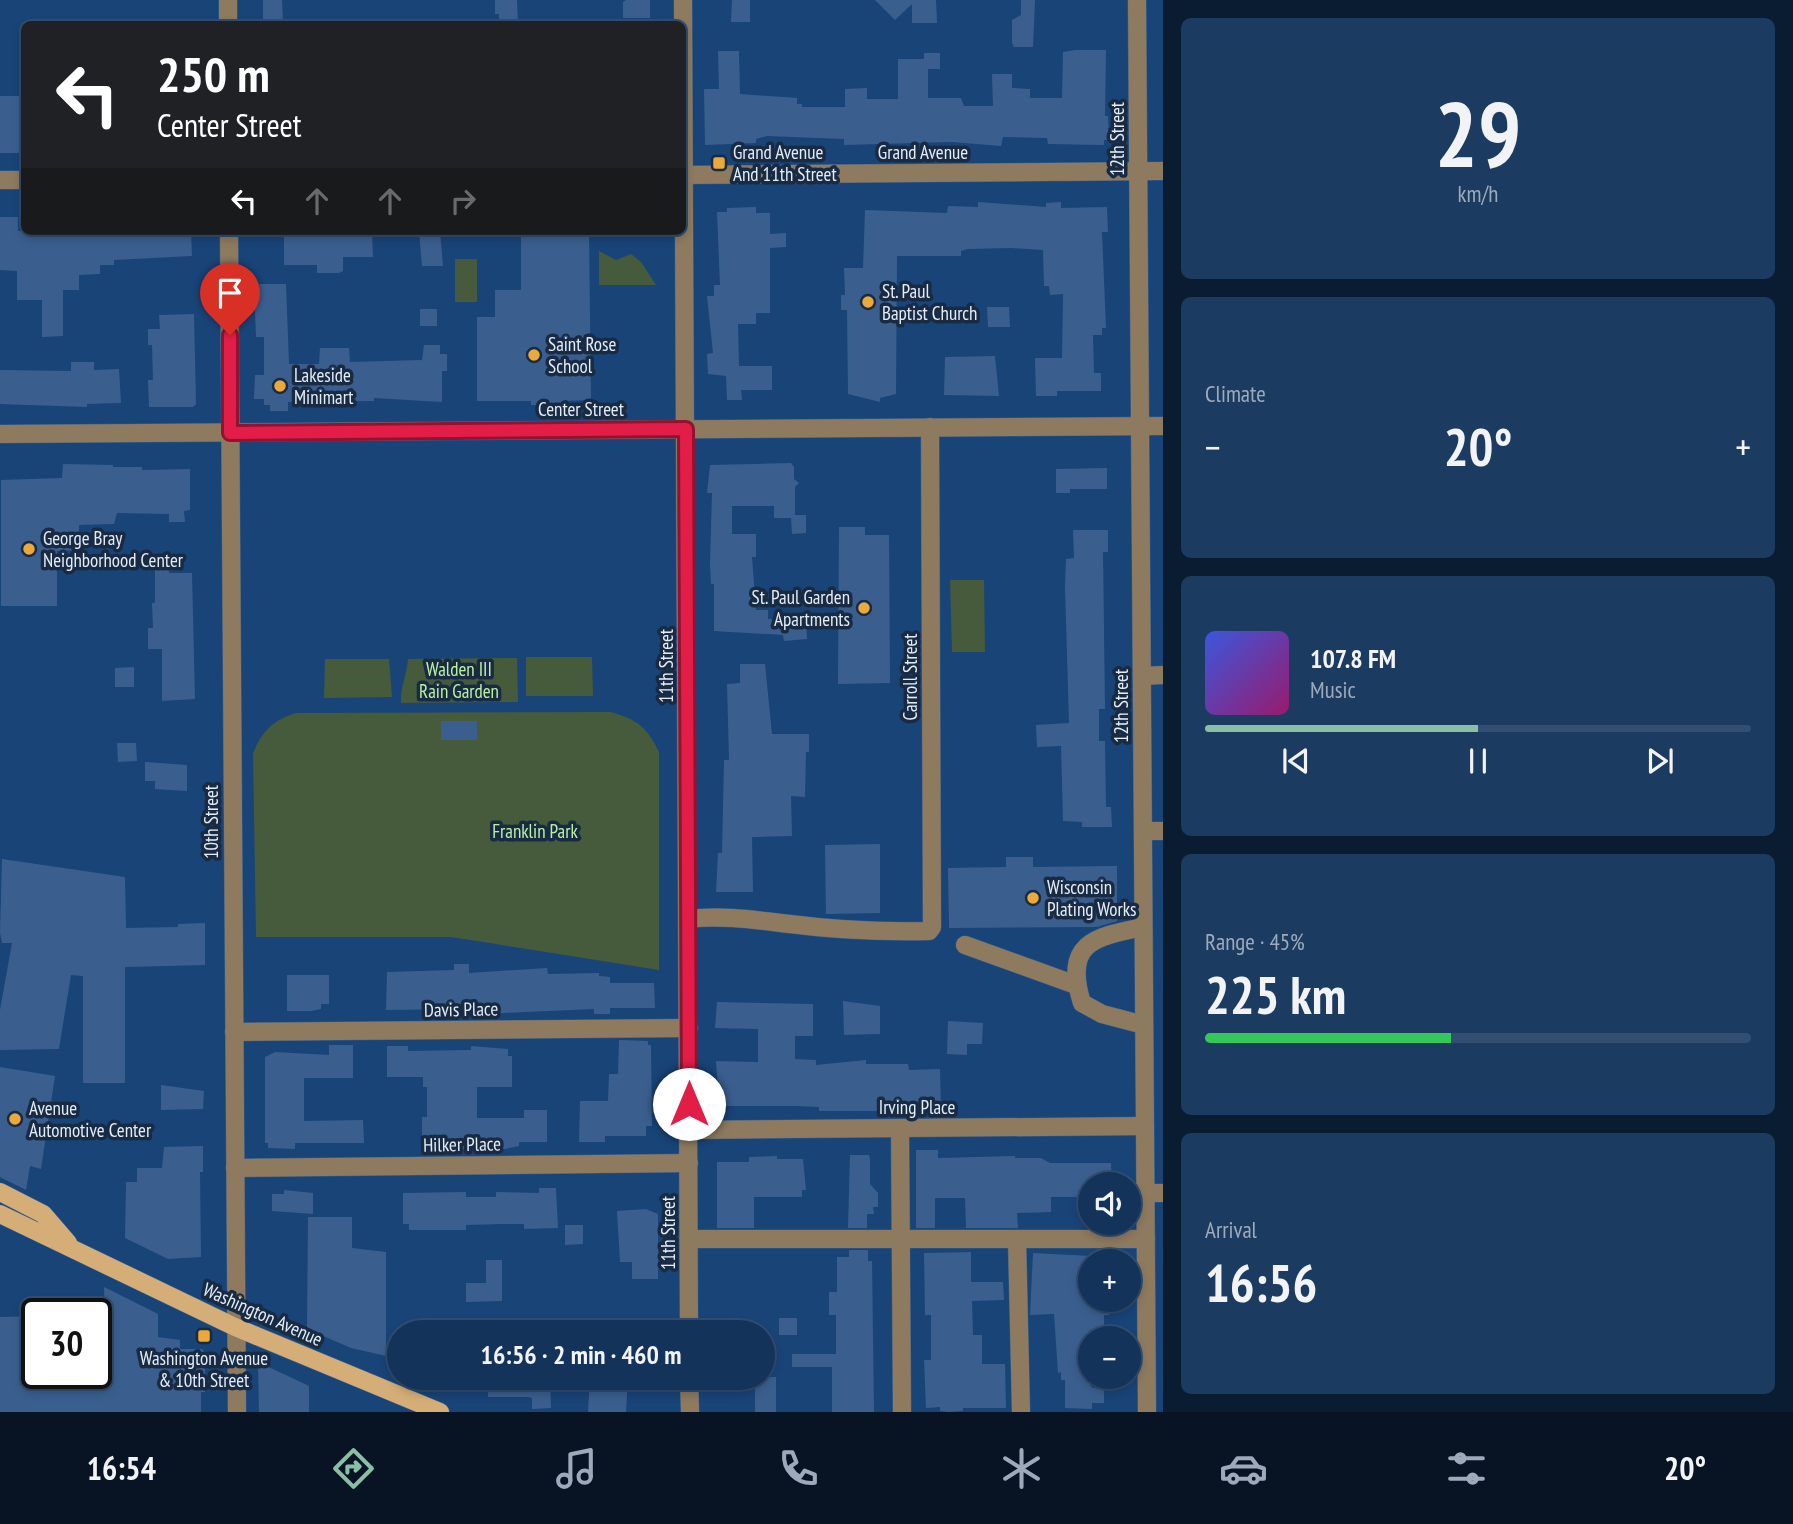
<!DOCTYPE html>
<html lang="en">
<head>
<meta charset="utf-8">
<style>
  body { margin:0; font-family:"PT Sans Narrow",sans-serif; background:#1c3b60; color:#f1f3f6; height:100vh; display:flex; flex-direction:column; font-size:26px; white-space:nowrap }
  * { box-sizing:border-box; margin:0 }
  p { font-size:23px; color:#9daabb }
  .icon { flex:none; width:38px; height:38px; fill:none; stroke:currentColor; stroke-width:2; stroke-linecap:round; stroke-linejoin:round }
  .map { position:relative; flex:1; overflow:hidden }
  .side { display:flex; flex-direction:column; gap:18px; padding:18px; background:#0a1c32; width:630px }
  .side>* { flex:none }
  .banner { position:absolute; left:21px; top:21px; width:665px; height:214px; border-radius:10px; box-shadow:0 4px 10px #0003,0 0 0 2px #324e70; background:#202124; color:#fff; overflow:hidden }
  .controls { position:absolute; left:1078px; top:1172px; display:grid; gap:14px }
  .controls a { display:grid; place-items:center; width:63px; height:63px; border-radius:50%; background:#13335a; box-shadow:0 4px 10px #0003,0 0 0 2px #324e70; font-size:35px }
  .speed { position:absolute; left:21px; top:1298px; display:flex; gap:14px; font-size:35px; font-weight:700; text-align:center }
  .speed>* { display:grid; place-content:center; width:91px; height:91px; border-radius:50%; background:#13335a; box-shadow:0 4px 10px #0003,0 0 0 2px #324e70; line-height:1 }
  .speed .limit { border:4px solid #111; border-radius:10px; background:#fff; color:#111 }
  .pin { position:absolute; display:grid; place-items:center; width:60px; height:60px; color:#fff; margin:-72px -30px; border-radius:50% 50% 50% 0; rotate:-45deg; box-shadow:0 0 7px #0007 }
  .pin .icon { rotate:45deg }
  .me { position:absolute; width:77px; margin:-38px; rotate:0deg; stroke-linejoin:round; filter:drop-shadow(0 0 5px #0008) }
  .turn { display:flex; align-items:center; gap:24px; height:147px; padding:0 21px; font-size:32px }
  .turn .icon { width:91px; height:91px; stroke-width:2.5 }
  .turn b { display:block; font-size:49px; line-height:60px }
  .lanes { display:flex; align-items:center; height:66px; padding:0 21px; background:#0003; justify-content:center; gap:35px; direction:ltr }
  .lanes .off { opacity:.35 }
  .big { font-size:52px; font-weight:700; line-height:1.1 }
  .side .card { flex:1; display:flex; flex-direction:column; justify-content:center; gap:10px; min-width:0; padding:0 24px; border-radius:10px; background:#1c3b60 }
  .side .dial { align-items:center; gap:0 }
  .dial b { font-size:91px; line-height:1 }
  .song { display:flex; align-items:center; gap:21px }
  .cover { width:84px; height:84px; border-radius:10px; background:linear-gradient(135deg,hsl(230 70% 55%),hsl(320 70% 35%)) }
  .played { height:7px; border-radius:4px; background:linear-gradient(90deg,#8abfa5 50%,#324e70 50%) }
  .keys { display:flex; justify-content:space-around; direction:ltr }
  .heat { display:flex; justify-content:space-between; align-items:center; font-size:38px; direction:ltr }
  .charge { height:10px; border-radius:5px; background:linear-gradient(90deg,#34c759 45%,#324e70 0) }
  .trip { position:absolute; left:387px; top:1320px; width:388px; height:70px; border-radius:35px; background:#13335a; box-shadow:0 4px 10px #0003,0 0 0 2px #324e70; font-weight:700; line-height:70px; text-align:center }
  .tabs { display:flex; height:112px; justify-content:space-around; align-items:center; background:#081424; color:#9daabb }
  .tabs .icon { width:49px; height:49px }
  .tabs .on { color:#8abfa5 }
  .tabs b { font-size:32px; color:#f1f3f6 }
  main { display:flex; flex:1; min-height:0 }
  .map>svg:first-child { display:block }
  .green { fill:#465b3b }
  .building { fill:#3a5f8f }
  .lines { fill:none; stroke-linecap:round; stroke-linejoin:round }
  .minor-casing { stroke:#395f8d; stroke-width:19 }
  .major-casing { stroke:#395f8d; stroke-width:19 }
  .minor { stroke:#8d7a5f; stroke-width:18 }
  .major { stroke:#d5ad76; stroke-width:18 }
  .route-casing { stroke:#92132f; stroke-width:18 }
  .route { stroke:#e11d48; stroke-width:12 }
  .poi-dot { fill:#eca93b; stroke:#182b43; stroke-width:2.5 }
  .labels { text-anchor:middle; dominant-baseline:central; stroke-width:7; stroke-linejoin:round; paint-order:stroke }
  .street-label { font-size:19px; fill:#e3ecf9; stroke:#182b43 }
  .poi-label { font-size:19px; fill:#e3ecf9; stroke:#182b43; text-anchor:start }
  .park-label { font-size:19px; fill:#bcf1a1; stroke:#182b43 }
</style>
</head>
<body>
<main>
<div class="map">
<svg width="1163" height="1412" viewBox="0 0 1163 1412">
  <rect width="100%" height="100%" fill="#194478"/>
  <g class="green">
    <polygon points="599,251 616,260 631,254 641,262 656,285 599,285"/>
    <rect x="455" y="259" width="22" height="43"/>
    <polygon points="950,580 984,580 985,652 952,652"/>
    <polygon points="526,657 592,657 593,696 526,696"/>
    <path d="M517 658 518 702 401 703C400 687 407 675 408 659Z"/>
    <polygon points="325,659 389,659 392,697 324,698"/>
    <path d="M610 712C637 719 647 727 659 752V970L451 937H256L253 754C261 732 273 720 296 713Z"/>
  </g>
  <g class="building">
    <polygon points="263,0 282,0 283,24 263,24"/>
    <polygon points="495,0 517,0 518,24 499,24 499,14 495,14"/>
    <polygon points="626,0 650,0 650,18 623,18 623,2"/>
    <polygon points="732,0 750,0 750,22 731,22"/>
    <polygon points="875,0 936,0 937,23 912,23 912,4 895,20"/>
    <polygon points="1021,0 1035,0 1033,47 1014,47 1012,43 1012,20 1021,15"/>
    <polygon points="1075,50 1106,50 1105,116 1108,116 1109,140 1104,140 1104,145 1048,144 1047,138 1003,137 1001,146 952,142 844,145 844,139 767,136 756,139 756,143 705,145 704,89 719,89 718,51 739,51 740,94 797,98 797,104 802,104 802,107 845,107 845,89 867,88 867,99 898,99 898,59 924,59 924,53 940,53 940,69 928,69 928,98 961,98 964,106 993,106 992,74 1012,74 1012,88 1030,89 1030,98 1062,98 1063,52"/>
    <rect x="0" y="96" width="22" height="57"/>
    <polygon points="978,202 1046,207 1046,203 1061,202 1061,208 1107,207 1108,232 1102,232 1106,328 1102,328 1102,335 1093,335 1094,373 1101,373 1101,391 1057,391 1057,396 1036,396 1035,358 1062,358 1063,294 1050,295 1049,286 1044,286 1043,250 1012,248 968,249 961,251 961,256 897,256 896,394 880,398 880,402 848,394 847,310 841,310 841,295 845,295 844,268 863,268 865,210 947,213 948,206 978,207"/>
    <polygon points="756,207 756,213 770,213 770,234 786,233 786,247 770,248 770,313 756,313 756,324 738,324 739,366 772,366 772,390 741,390 742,400 727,400 726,376 708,374 707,354 713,353 707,296 714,296 714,285 720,285 717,212 727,212 727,208"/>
    <polygon points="0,217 18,217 18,231 53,231 53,237 131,237 131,231 191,231 192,256 114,260 114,265 100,265 100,274 79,275 79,290 63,290 63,336 42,337 42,300 17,300 17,271 0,270"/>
    <polygon points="284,231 372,231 373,257 343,257 343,271 339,273 317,273 317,265 284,265"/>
    <polygon points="419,231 440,231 443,266 422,266"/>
    <polygon points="521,231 589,231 591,400 562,401 562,404 547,405 531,405 531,401 477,401 477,317 495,317 495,290 521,290"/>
    <polygon points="249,284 286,284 289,364 319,364 320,348 349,348 350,362 422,360 424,345 440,345 440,354 447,354 447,371 442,371 442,402 374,398 374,401 288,402 288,411 270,411 270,405 264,405 264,399 254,399 255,375 264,375 264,337 256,337 255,310 249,311"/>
    <polygon points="987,307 1009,307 1010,327 988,327"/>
    <rect x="420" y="309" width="17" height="17"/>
    <polygon points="194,314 196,404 193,407 149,407 148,380 153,380 152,345 148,345 148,329 160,329 159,315"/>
    <polygon points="995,356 999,396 944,395 945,357"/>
    <polygon points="71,362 94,362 94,370 119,369 121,403 87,404 87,407 0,404 0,370 71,371"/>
    <polygon points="791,463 794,467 794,479 799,483 795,487 795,515 806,515 806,533 792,534 791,518 774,518 774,506 732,506 732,534 756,534 756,557 752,557 756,610 768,610 768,619 772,619 772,622 806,620 807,639 784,641 783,635 714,631 714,584 711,584 710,564 712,493 707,493 710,465"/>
    <polygon points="63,464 113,465 113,467 142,467 142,470 190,469 190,510 184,511 185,522 169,522 169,514 117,513 114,524 79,525 79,550 57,551 57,606 1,606 1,480 62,478"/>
    <polygon points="1107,468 1107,489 1070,489 1070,493 1056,493 1056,469"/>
    <polygon points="839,527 865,527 865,535 889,535 890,683 838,684"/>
    <polygon points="1073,530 1108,530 1108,552 1103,552 1105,709 1099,709 1099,741 1105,741 1106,807 1111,807 1112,827 1082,827 1082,822 1063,821 1061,746 1037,747 1036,725 1069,723 1065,586 1066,559 1074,558"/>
    <polygon points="155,569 169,569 169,573 192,573 195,699 162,701 162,649 148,649 148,628 153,628 152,603 155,603"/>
    <polygon points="740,664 765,664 772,734 809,734 809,752 806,752 805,797 791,796 792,836 752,837 753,892 716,892 718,853 722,853 724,760 729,760 727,684 740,683"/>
    <polygon points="134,667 134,687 115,687 115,668"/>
    <rect x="441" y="721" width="36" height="19"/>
    <polygon points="117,743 136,743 137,761 118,762"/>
    <polygon points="145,762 187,765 187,791 155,789 155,781 145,781"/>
    <polygon points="880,844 880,913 826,914 825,845"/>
    <polygon points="1006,857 1033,857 1033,867 1117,866 1117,921 1097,927 949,928 948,868 1006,867"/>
    <polygon points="2,859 125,877 126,928 178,927 178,924 205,923 205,965 125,967 125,1083 83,1083 83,976 71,975 59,1049 0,1050 0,1010 12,943 2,943 0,933"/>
    <polygon points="454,964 469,964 469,973 547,968 548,974 599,973 599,976 610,977 610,983 654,983 655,1008 610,1008 610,1014 594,1014 594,1009 480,1014 462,1014 462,1009 386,1010 387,972 454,970"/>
    <polygon points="287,975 329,975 329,1004 321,1004 321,1009 312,1011 287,1011"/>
    <polygon points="843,1001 880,1006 880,1034 844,1035"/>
    <polygon points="717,1002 813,1004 813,1036 795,1036 795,1059 816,1060 816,1065 866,1060 866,1064 908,1064 909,1070 940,1069 941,1111 819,1111 819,1107 796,1106 719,1106 716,1061 758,1062 758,1029 715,1028"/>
    <polygon points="948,1021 983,1023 982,1044 967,1044 967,1055 947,1054"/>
    <polygon points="619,1040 648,1041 648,1045 651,1045 652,1126 646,1126 646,1136 605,1136 605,1142 579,1142 580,1101 608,1101 609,1074 618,1074"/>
    <polygon points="329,1045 353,1045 353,1078 304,1078 304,1121 363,1120 364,1143 295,1143 295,1149 268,1148 268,1143 265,1143 265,1057 275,1052 329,1055"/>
    <polygon points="387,1046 408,1046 408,1051 471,1050 471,1046 508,1049 508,1056 512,1056 512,1087 477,1087 477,1118 524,1118 524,1110 547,1110 547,1142 519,1142 519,1146 505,1149 456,1149 456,1143 422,1143 422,1117 427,1117 427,1087 423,1087 423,1077 387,1077"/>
    <polygon points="0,1067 55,1076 41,1169 30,1166 26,1190 0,1177"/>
    <polygon points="161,1085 204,1091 203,1109 161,1110"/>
    <polygon points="203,1146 203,1172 200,1172 201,1257 168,1259 125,1238 126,1182 137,1182 137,1168 162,1168 164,1147"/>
    <polygon points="916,1150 938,1150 938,1158 1015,1156 1015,1158 1041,1158 1050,1163 1111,1163 1112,1185 1090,1185 1090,1197 1051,1197 1051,1212 1017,1213 1018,1228 966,1228 965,1198 935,1198 935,1228 916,1228"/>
    <polygon points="850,1155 869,1155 870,1160 870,1184 878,1193 878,1207 873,1207 874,1214 867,1214 867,1228 848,1228"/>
    <polygon points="777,1156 777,1159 803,1159 806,1190 802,1190 802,1197 754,1197 754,1228 717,1228 717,1162 749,1162 749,1157"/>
    <polygon points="539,1188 556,1188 558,1228 524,1229 524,1224 502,1224 466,1225 466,1230 409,1230 409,1224 403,1224 403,1193 466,1192 466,1197 496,1197 496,1192 539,1193"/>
    <polygon points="284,1190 313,1193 313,1214 272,1211 272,1194 284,1194"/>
    <polygon points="646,1209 658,1214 658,1279 632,1279 632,1262 620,1262 617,1211"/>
    <polygon points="308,1217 352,1217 352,1248 386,1252 386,1356 351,1348 307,1329"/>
    <polygon points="565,1225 583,1225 583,1244 565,1245"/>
    <polygon points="849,1250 868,1250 868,1261 872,1261 874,1412 832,1412 832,1367 792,1367 792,1354 836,1354 836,1315 829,1315 829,1292 837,1292 837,1257 849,1257"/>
    <polygon points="971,1252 971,1282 1003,1282 1004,1300 972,1301 973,1335 982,1335 982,1364 1005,1364 1006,1408 963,1408 963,1411 949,1412 940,1411 940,1407 926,1408 924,1360 931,1360 931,1315 925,1315 924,1253"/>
    <polygon points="1033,1253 1090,1256 1090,1300 1109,1300 1109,1315 1104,1315 1104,1339 1090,1339 1090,1385 1093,1388 1104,1388 1104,1403 1092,1403 1092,1409 1065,1408 1065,1380 1061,1380 1061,1372 1058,1373 1054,1314 1030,1315"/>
    <polygon points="486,1260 502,1260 502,1301 466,1302 466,1283 486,1283"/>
    <polygon points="104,1287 158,1314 158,1337 180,1340 180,1349 202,1349 205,1352 205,1392 201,1392 201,1412 0,1412 0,1317 37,1316 37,1374 96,1374 100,1369 106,1369"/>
    <rect x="779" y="1318" width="18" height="17"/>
    <polygon points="258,1362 309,1386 309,1412 259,1412"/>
    <polygon points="488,1377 550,1377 551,1408 532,1409 532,1398 528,1397 488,1397"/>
    <polygon points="590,1377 628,1377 626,1412 588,1412"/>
    <rect x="755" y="1377" width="21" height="35"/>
  </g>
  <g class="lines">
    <g class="minor-casing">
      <g id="minor">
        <polyline points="228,0 228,24"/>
        <polyline points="683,0 689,1332"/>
        <polyline points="1137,0 1147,1412"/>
        <polyline points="682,175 1163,171"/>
        <polyline points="0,180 24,180"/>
        <polyline points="229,231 237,1412"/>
        <polyline points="0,434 1163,426"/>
        <polyline points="1142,676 1163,675"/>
        <polyline points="1143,831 1163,831"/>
        <path d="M688 919C723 915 755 920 790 924 836 930 883 932 929 931L932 927 930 427"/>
        <path d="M1143 927C1095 937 1063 942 1082 1003L1102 1014 1144 1025"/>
        <polyline points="965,945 1076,985"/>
        <polyline points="234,1032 689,1028"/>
        <polyline points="900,1128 902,1412"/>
        <polyline points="689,1130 1145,1126"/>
        <polyline points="235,1168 689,1163"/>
        <polyline points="1145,1193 1163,1193"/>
        <polyline points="689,1239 1146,1239"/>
        <polyline points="1017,1239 1021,1412"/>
        <polyline points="689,1377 690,1412"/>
      </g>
    </g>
    <g class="major-casing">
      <g id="major">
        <polyline points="0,1192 43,1214 68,1243"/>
        <polyline points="0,1214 235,1327 440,1412"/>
      </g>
    </g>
    <use href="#minor" class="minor"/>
    <use href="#major" class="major"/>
  </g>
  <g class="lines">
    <g class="route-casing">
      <polyline id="route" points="230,335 230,433 686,429 689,1104"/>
    </g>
    <use href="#route" class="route"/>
  </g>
  <g class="poi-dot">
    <rect x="712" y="156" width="14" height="14" rx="3.5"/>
    <circle cx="868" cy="302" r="7"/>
    <circle cx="534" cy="355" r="7"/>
    <circle cx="280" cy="386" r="7"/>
    <circle cx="29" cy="549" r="7"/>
    <circle cx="864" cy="608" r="7"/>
    <circle cx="1033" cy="898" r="7"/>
    <circle cx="15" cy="1119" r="7"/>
    <rect x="197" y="1329" width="14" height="14" rx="3.5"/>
  </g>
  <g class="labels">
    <g class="street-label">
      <text transform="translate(1117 139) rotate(-90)">12th Street</text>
      <text x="923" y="152">Grand Avenue</text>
      <text x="581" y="409">Center Street</text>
      <text transform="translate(666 666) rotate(-90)">11th Street</text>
      <text transform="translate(910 677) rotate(-90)">Carroll Street</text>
      <text transform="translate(1121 706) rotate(-90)">12th Street</text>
      <text transform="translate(211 822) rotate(-90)">10th Street</text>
      <text transform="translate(461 1009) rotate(-1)">Davis Place</text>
      <text x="917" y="1107">Irving Place</text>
      <text transform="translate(462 1144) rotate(-1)">Hilker Place</text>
      <text transform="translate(668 1233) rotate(-90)">11th Street</text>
      <text transform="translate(263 1314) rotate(24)">Washington Avenue</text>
    </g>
    <g class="poi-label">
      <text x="733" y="152">Grand Avenue<tspan x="733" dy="22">And 11th Street</tspan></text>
      <text x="882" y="291">St. Paul<tspan x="882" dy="22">Baptist Church</tspan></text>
      <text x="548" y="344">Saint Rose<tspan x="548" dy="22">School</tspan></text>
      <text x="294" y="375">Lakeside<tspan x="294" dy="22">Minimart</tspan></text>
      <text x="43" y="538">George Bray<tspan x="43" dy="22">Neighborhood Center</tspan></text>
      <text x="850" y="597" text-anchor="end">St. Paul Garden<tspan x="850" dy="22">Apartments</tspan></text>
      <text x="1047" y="887">Wisconsin<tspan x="1047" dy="22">Plating Works</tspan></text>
      <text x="29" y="1108">Avenue<tspan x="29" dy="22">Automotive Center</tspan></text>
      <text x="204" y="1358" text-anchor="middle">Washington Avenue<tspan x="204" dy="22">&amp; 10th Street</tspan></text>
    </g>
    <g class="park-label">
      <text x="459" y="669">Walden III<tspan x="459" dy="22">Rain Garden</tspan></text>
      <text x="535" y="831">Franklin Park</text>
    </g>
  </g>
</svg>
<div class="controls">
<a><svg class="icon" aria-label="sound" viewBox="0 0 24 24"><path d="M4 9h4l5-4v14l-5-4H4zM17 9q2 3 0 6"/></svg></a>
<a>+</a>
<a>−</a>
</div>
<div class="speed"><div class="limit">30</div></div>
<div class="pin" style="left:230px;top:335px;background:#d93025"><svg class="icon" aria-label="arrive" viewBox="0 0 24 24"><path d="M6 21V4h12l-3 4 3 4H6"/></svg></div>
<svg class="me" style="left:689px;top:1104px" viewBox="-20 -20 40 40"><circle r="19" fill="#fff"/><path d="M0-13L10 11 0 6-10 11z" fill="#e11d48"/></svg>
<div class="trip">16:56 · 2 min · 460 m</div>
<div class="banner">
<div class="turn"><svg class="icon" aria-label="left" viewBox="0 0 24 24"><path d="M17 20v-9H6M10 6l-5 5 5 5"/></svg><div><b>250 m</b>Center Street</div></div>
<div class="lanes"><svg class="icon" aria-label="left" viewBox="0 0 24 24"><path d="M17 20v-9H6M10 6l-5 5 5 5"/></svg><svg class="icon off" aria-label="ahead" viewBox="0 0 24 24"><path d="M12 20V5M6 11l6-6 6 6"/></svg><svg class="icon off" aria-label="ahead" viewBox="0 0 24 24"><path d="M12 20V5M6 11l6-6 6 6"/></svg><svg class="icon off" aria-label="right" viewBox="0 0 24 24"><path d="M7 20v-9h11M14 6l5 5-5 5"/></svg></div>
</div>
</div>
<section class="side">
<div class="card dial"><b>29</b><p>km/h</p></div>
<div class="card"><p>Climate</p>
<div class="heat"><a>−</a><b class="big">20°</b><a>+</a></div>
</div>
<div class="card">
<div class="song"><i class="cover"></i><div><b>107.8 FM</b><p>Music</p></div></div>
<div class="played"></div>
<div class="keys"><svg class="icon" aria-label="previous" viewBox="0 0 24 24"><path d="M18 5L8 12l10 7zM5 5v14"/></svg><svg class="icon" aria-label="pause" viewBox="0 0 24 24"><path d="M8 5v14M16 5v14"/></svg><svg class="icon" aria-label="next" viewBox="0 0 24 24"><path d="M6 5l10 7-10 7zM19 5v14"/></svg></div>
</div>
<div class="card"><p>Range · 45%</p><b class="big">225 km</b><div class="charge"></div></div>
<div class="card"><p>Arrival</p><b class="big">16:56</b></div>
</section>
</main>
<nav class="tabs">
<b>16:54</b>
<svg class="icon on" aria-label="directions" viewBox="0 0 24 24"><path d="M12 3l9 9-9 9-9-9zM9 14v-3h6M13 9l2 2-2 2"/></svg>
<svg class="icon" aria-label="music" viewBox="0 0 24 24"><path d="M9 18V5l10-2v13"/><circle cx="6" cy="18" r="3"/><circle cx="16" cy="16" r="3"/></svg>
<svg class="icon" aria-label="phone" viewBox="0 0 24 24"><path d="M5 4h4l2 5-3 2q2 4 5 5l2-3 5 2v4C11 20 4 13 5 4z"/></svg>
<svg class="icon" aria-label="climate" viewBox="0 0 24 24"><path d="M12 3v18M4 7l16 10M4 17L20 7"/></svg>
<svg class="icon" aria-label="car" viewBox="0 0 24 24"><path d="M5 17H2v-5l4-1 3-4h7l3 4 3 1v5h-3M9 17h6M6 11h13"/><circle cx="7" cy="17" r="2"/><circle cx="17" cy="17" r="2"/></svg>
<svg class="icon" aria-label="filters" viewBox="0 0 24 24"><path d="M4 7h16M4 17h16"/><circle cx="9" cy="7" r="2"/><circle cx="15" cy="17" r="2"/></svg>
<b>20°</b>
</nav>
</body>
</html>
